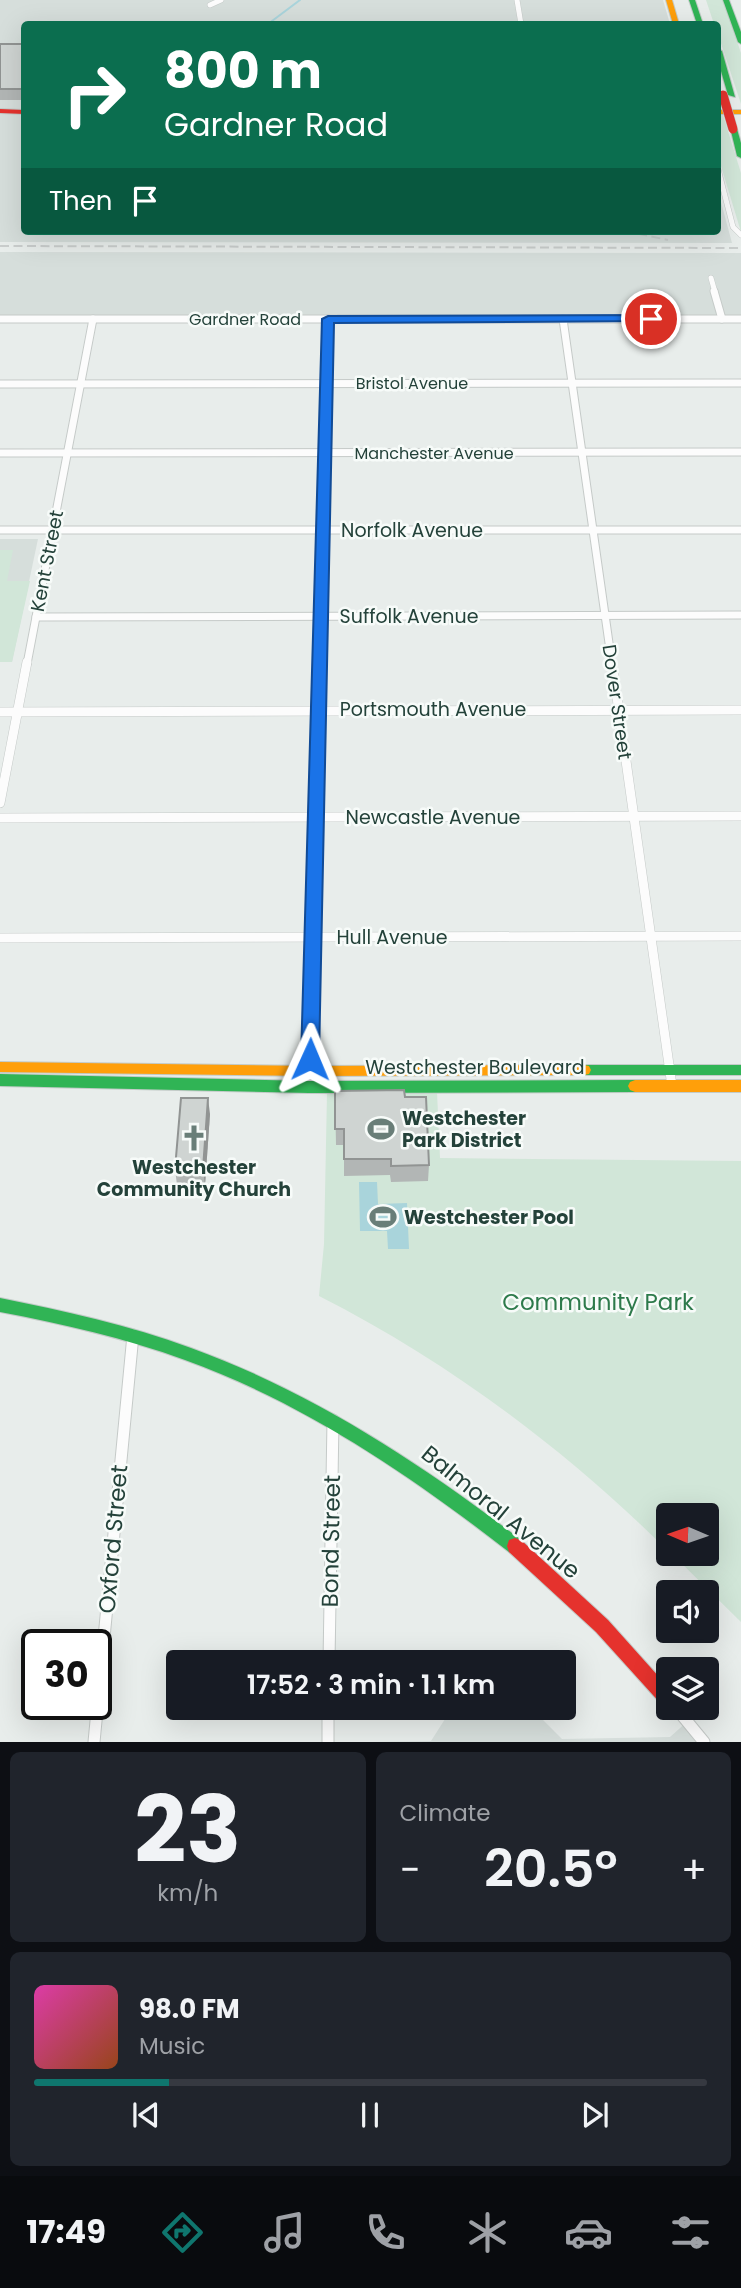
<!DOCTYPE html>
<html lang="en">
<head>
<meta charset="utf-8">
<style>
  body { margin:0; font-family:Poppins,sans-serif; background:#20242c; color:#f1f3f6; height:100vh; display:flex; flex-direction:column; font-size:26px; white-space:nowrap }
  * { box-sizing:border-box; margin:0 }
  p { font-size:23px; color:#9ea1a6 }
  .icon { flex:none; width:38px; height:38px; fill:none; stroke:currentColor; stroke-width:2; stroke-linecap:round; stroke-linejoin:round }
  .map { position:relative; height:1742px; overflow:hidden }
  .side { display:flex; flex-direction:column; gap:10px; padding:10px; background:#0d0f14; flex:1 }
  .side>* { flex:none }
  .top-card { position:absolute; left:21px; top:21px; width:700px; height:214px; border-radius:7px; box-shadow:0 7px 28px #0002; background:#0b6e4f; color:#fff; overflow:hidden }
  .needle { width:46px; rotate:272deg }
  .tools { position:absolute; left:656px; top:1503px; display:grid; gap:14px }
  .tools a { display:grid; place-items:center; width:63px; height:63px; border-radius:7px; background:#171b24; box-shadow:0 7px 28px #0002; font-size:35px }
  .speed { position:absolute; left:21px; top:1629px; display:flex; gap:14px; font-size:35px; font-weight:700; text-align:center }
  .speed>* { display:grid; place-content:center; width:91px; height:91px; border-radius:50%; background:#171b24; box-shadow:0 7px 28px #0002; line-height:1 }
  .speed .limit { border:4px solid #111; border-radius:10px; background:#fff; color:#111 }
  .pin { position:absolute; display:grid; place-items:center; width:60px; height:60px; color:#fff; margin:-30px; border:4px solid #fff; border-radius:50%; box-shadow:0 2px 7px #0007 }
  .me { position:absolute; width:77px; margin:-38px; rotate:1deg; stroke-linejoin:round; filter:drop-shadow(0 0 5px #0008) }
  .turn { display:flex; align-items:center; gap:24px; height:147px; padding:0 28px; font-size:32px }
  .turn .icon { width:91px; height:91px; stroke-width:2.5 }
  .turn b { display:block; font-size:49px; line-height:60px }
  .then { display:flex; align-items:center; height:66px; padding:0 28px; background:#0003; gap:14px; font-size:26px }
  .big { font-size:52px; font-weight:600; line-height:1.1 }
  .side .card { flex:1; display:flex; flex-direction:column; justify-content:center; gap:10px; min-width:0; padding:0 24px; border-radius:10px; background:#20242c }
  .side .dial { align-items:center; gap:0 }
  .dial b { font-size:91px; line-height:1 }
  .song { display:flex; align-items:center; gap:21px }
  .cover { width:84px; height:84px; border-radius:10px; background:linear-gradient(135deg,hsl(320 70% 55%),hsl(20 70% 35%)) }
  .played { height:7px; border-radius:4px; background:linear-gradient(90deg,#0f766e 20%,#363941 20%) }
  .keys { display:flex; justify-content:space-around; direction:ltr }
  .heat { display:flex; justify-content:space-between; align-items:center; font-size:38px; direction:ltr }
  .side .tiles { flex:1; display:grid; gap:10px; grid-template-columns:1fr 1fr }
  .card:last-child { grid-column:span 2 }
  .trip { position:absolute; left:166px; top:1650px; width:410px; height:70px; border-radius:7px; background:#171b24; box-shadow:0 7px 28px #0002; font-weight:600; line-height:70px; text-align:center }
  .tab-bar { display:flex; height:112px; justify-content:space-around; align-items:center; background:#090b0e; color:#9ea1a6 }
  .tab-bar .icon { width:49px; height:49px }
  .tab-bar .on { color:#0f766e }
  .tab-bar b { font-size:32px; color:#f1f3f6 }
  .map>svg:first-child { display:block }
  .built { fill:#d6dedb }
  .green { fill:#d1e6d8 }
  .water { fill:#a9d4db }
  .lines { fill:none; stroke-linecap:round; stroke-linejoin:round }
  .stream { stroke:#a9d4db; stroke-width:2 }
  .street-far3-casing { stroke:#c5cac8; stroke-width:6 }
  .street-far2-casing { stroke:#c5cac8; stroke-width:9 }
  .street-far1-casing { stroke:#c5cac8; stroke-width:10 }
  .street-casing { stroke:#c5cac8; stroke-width:13 }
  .fast-casing { stroke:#c3cbc8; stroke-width:2 }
  .slow-casing { stroke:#c3cbc8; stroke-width:2 }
  .jam-casing { stroke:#c3cbc8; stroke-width:2 }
  .street-far3 { stroke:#fcfcfc; stroke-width:5 }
  .street-far2 { stroke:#fcfcfc; stroke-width:7 }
  .street-far1 { stroke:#fcfcfc; stroke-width:9 }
  .street { stroke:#fcfcfc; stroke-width:11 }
  .fast { fill:#30b455; fill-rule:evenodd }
  .slow { fill:#ff9f0a; fill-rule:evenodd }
  .jam { fill:#e5322d; fill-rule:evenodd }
  .rail { stroke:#c9cdcc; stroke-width:2; stroke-dasharray:9 4.5; stroke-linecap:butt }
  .jam-bridge-casing { stroke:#c3ccc9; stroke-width:10; stroke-linecap:butt }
  .jam-bridge { stroke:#e5322d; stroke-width:9 }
  .wall { fill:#b2b6b5 }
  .shaded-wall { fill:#919493 }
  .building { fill:#cfd4d2; stroke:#919493; stroke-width:2 }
  .route { fill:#1a73e8; stroke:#114b97; stroke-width:2 }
  .labels { text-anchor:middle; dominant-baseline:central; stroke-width:5; stroke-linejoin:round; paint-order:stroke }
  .far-street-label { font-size:16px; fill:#24423a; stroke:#f7fbf9 }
  .street-label { font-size:19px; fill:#24423a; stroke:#f7fbf9 }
  .poi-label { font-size:19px; font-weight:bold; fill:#24423a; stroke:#f7fbf9; text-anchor:start }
  .near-park-label { font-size:23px; fill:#2d7a4b; stroke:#f7fbf9 }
  .near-street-label { font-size:23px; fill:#24423a; stroke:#f7fbf9 }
</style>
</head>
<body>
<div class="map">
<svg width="741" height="1742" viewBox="0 0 741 1742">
  <rect width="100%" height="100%" fill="#e8edeb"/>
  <g class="built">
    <polygon points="0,0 663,0 670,24 24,24 24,231 718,231 718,191 732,243 0,242"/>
    <polygon points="0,252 741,253 741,316 0,316"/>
    <polygon points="0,539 38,539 12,662 0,662"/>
    <polygon points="444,1708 531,1708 562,1739 670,1737 689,1720 708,1742 369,1742 431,1741 445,1719"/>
  </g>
  <g class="green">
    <polygon points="706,0 723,0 741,53 741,104 718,34 718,24 714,24"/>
    <polygon points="718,115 723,115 741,173 741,232 718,156"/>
    <polygon points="0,550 13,550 7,581 30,581 12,662 0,662"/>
    <path d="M437 1092 440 1158 741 1161V1622L672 1554H707V1516H668V1551C565 1449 449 1362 319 1296L324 1244 327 1093Z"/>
  </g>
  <polygon class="water" points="359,1182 377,1182 378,1204 407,1203 409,1249 388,1249 387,1231 360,1231"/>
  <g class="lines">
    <polyline class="stream" points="268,24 300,0"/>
    <g class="street-far3-casing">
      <g id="street-far3">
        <polyline points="517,0 521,24"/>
        <polyline points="210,5 221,0"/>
        <polyline points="718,169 733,227 741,235"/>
        <polyline points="711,278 715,292"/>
      </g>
    </g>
    <g class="street-far2-casing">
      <g id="street-far2">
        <polyline points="714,291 722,319"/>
        <polyline points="0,319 741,319"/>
        <polyline points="563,319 612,664"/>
        <polyline points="0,384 741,383"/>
        <polyline points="0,453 741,452"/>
        <polyline points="0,530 741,530"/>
        <polyline points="36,617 741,615"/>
        <polyline points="27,664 93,319"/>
        <polyline points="319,664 328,319"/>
      </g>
    </g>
    <g class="street-far1-casing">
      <g id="street-far1">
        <polyline points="612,662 672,1086"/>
        <polyline points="0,712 741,710"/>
        <polyline points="0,803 27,662"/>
        <polyline points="0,818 741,816"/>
        <polyline points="0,938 741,936"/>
        <polyline points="309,1087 320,662"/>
      </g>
    </g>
    <g class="street-casing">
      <g id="street">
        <polyline points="329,1662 333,1420"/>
        <polyline points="328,1708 328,1742"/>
        <polyline points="676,1708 704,1742"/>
        <polyline points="94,1742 133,1335"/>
      </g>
    </g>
    <g class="fast-casing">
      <g id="fast">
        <polygon points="689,0 695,0 703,24 697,24"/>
        <polygon points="723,0 729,0 741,32 741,44 738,42"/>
        <polygon points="718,49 722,51 735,97 728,95 718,61"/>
        <polygon points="730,127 737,129 741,143 741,158 737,156"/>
        <polygon points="584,1065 741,1065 741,1075 584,1075 579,1074 577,1070 579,1066"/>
        <polygon points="0,1074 309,1081 635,1080 640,1082 642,1086 640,1090 635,1092 309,1093 0,1086"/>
        <path d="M0 1298C64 1311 129 1325 191 1348 312 1392 419 1462 521 1540L523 1546 521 1552 515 1554 509 1552C410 1475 304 1403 185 1360 125 1338 63 1324 0 1312Z"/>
      </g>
    </g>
    <g class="slow-casing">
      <g id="slow">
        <polygon points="666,0 672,0 679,24 673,24"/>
        <rect x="718" y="110" width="23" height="4"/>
        <polygon points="0,1062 310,1066 584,1065 589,1066 591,1070 589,1074 584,1075 310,1076 0,1072"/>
        <polygon points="635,1080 741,1080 741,1092 635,1092 630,1090 628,1086 630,1082"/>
      </g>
    </g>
    <g class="jam-casing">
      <g id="jam">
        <polygon points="0,109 24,110 24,114 0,113"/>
        <polygon points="515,1538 521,1540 608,1620 668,1687 668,1708 662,1705 596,1632 509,1552 507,1546 509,1540"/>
      </g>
    </g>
    <use href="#street-far3" class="street-far3"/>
    <use href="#street-far2" class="street-far2"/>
    <use href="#street-far1" class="street-far1"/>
    <use href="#street" class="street"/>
    <use href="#fast" class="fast"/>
    <use href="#slow" class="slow"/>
    <use href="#jam" class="jam"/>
    <g class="rail">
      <polyline points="625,231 668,240"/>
      <polyline points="0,246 741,248"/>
    </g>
    <g class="jam-bridge-casing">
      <polyline id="jam-bridge" points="723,95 733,129"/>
    </g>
    <use href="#jam-bridge" class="jam-bridge"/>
  </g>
  <g class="wall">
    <rect x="0" y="44" width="24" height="56"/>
    <polygon points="335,1091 405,1097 429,1165 428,1181 391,1182 390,1175 344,1176 344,1145 336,1145"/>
    <polygon points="210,1114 205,1185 177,1185 175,1169"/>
  </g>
  <polygon class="shaded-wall" points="208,1098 210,1114 205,1185 203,1169"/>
  <g class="building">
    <rect x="0" y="44" width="24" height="45"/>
    <polygon points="404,1090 405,1097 426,1097 429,1165 391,1166 391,1159 344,1159 344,1129 335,1129 335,1091"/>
    <polygon points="181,1098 208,1098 203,1169 175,1169"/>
  </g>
  <polygon class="route" points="651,315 655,316 655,321 334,323 319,1059 316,1064 304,1064 301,1059 322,319 328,316"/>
  <defs>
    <g id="stadium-bare" transform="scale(2.1)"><path d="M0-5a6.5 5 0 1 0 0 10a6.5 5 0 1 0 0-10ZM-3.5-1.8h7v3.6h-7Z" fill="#697e78" stroke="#f7fbf9" stroke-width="2.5" paint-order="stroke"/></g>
    <g id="church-bare" transform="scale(2.1)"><path d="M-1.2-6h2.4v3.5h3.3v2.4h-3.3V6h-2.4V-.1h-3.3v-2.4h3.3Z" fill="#697e78" stroke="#f7fbf9" stroke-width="2.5" paint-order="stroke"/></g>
  </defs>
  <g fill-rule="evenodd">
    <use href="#stadium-bare" x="381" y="1129"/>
    <use href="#church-bare" x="194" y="1138"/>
    <use href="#stadium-bare" x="383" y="1217"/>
  </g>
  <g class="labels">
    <g class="far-street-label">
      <text x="245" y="319">Gardner Road</text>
      <text x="412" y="383">Bristol Avenue</text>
      <text x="434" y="453">Manchester Avenue</text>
    </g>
    <g class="street-label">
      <text x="412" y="530">Norfolk Avenue</text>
      <text transform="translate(47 561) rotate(-79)">Kent Street</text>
      <text x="409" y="616">Suffolk Avenue</text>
      <text transform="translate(617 702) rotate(82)">Dover Street</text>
      <text x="433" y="709">Portsmouth Avenue</text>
      <text x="433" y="817">Newcastle Avenue</text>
      <text x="392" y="937">Hull Avenue</text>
      <text x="475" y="1067">Westchester Boulevard</text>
    </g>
    <g class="poi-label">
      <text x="402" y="1118">Westchester<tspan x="402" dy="22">Park District</tspan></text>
      <text x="194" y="1167" text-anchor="middle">Westchester<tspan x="194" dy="22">Community Church</tspan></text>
      <text x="404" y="1217">Westchester Pool</text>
    </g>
    <g class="near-park-label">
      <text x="598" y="1302">Community Park</text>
    </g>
    <g class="near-street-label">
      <text transform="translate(501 1512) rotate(39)">Balmoral Avenue</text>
      <text transform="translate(113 1539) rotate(-85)">Oxford Street</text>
      <text transform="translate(331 1541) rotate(-89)">Bond Street</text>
    </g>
  </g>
</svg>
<div class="tools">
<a><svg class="needle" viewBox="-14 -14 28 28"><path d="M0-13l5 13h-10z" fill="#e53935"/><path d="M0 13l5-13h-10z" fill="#9ea1a6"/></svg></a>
<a><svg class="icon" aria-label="sound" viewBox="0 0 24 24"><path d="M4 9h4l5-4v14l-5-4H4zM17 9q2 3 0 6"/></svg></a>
<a><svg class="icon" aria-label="layers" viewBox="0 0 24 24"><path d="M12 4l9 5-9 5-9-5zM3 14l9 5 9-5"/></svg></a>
</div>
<div class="speed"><div class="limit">30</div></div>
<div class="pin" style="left:651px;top:319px;background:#d93025"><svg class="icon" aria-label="arrive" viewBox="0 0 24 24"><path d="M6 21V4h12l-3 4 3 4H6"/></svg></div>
<svg class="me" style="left:310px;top:1059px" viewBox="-20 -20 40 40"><path d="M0-17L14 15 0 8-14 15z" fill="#1a73e8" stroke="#fff" stroke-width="4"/></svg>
<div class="trip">17:52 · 3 min · 1.1 km</div>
<div class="top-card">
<div class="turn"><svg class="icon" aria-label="right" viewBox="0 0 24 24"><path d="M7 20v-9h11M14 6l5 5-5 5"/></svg><div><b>800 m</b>Gardner Road</div></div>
<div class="then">Then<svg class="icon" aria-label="arrive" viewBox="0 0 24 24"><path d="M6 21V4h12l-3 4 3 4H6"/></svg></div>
</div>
</div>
<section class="side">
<div class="tiles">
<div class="card dial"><b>23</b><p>km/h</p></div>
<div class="card"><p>Climate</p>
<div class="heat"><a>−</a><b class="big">20.5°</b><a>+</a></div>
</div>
<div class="card">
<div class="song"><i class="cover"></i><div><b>98.0 FM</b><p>Music</p></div></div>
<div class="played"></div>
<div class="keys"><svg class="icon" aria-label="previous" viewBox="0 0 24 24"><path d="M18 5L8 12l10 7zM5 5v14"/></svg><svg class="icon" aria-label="pause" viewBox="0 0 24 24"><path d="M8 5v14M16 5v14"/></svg><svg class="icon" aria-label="next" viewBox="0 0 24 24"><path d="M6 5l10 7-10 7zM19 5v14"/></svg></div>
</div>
</div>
</section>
<nav class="tab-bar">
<b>17:49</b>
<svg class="icon on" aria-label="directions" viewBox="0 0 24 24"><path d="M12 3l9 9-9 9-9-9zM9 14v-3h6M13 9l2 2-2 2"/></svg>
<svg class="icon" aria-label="music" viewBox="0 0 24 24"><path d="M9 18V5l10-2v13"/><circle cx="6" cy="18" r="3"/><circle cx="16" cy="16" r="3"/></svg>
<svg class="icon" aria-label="phone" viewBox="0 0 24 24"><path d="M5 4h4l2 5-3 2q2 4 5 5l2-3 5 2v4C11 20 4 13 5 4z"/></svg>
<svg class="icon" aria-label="climate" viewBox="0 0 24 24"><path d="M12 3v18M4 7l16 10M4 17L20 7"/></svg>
<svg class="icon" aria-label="car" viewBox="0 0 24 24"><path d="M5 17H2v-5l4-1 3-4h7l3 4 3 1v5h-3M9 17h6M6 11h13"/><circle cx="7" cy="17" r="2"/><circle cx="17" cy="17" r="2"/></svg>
<svg class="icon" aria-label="filters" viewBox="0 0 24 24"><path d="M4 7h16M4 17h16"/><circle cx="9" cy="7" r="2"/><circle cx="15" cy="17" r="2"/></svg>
</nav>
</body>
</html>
